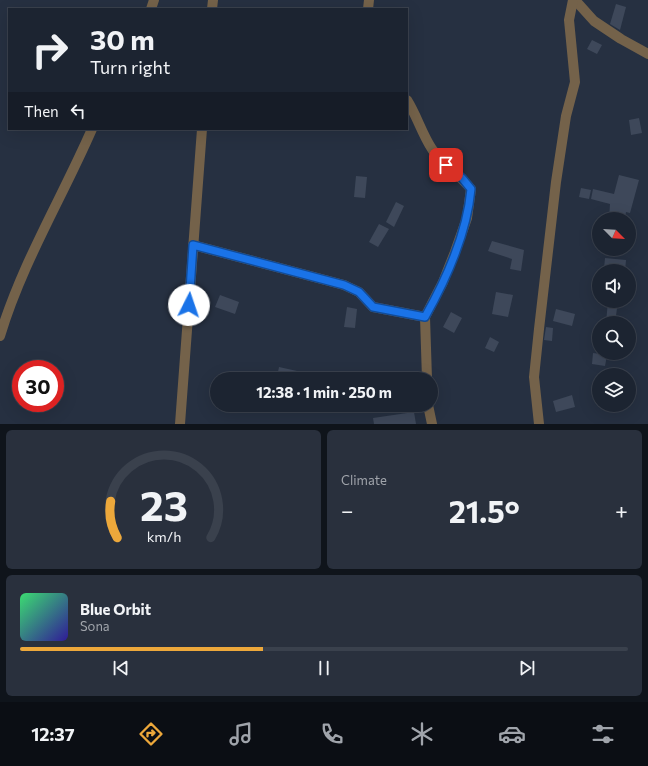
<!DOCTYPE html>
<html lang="en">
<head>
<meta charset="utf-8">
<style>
  body { margin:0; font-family:Commissioner,sans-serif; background:#29303d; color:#f1f3f6; height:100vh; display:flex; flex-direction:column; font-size:15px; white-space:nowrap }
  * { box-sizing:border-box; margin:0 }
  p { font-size:13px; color:#a0a4ab }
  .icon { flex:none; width:22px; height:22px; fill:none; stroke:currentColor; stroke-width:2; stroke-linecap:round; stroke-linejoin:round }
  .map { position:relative; height:424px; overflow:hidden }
  .sheet { display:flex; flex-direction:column; gap:6px; padding:6px; background:#0f141b; flex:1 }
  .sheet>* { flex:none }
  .top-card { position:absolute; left:8px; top:8px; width:400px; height:122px; border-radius:0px; box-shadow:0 4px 16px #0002,0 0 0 1px #3a414d; background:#1c2431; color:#f1f3f6; overflow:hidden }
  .needle { width:26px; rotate:114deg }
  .tools { position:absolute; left:592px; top:212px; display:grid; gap:8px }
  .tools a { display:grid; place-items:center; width:44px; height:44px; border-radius:50%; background:#1c2431; box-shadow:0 4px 16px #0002,0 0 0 1px #3a414d; font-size:20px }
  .speed { position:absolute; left:12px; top:360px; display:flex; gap:8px; font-size:20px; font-weight:700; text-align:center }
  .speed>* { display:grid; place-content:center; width:52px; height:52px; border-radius:50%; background:#1c2431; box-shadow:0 4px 16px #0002,0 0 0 1px #3a414d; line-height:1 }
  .speed .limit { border:6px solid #d22; background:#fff; color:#111 }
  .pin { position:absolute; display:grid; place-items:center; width:34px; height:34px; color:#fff; margin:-17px; border-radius:8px; box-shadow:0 2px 6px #0006 }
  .me { position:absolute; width:44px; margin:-22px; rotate:4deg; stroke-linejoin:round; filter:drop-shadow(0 0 3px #0008) }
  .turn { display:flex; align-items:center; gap:14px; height:84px; padding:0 16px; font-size:18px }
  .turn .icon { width:52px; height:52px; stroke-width:2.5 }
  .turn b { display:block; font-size:28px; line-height:34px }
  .then { display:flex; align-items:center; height:38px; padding:0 16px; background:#0003; gap:8px; font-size:15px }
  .big { font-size:30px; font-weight:700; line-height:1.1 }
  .sheet .widget { flex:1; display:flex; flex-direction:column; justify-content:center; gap:6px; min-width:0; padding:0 14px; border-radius:6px; background:#29303d }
  .sheet .dial { align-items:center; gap:0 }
  .dial svg { height:104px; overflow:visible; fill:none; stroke:#3a414d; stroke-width:7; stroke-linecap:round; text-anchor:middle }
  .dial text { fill:#f1f3f6; stroke:none }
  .song { display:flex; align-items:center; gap:12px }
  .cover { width:48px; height:48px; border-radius:6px; background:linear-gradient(135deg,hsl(140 70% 55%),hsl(250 70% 35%)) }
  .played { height:4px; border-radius:2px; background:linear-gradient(90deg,#eda83b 40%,#3a414d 40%) }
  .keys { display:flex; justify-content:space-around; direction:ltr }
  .heat { display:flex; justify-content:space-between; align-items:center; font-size:22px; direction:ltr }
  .sheet .tiles { flex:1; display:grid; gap:6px; grid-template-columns:1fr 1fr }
  .widget:last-child { grid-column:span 2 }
  .trip { position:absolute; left:210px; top:372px; width:228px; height:40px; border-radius:20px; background:#1c2431; box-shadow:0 4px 16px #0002,0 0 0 1px #3a414d; font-weight:700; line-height:40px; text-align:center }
  .dock { display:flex; height:64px; justify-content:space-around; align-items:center; background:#0b0e14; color:#a0a4ab }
  .dock .icon { width:28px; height:28px }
  .dock .current { color:#eda83b }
  .dock b { font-size:18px; color:#f1f3f6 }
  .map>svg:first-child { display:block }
  .building { fill:#3e485a }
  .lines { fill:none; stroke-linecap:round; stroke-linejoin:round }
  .minor { stroke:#74624a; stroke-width:10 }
  .route-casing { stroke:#114b97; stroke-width:10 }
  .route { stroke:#1a73e8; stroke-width:7 }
</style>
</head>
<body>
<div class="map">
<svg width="648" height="424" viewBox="0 0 648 424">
  <rect width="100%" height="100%" fill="#263041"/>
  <g class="building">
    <polygon points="616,4 626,7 620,30 610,24"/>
    <polygon points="592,40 602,45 597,54 587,49"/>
    <polygon points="639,118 642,133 631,135 629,120"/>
    <polygon points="619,175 639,180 630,213 626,212 625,219 609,219 610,204 591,199 593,189 614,194"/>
    <polygon points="356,176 367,177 365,198 354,197"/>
    <polygon points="581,188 591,190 589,199 579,197"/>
    <polygon points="396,202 404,206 394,227 386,222"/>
    <polygon points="379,224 389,229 378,247 369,242"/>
    <polygon points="492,241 524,250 521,271 510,269 512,259 488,251"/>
    <polygon points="605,258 626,260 625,271 604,269"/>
    <polygon points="496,292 513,295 508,317 492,314"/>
    <polygon points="220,295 239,302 235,314 215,307"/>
    <polygon points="608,301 618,301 615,323 606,323"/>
    <polygon points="347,307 357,309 355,328 344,327"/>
    <polygon points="556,309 575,314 572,326 553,321"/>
    <polygon points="451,312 462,318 454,333 443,327"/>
    <polygon points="546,327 553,328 552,341 544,340"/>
    <polygon points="490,337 499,342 494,352 485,348"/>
    <polygon points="593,353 607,355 605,366 592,364"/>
    <polygon points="279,367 315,375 314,379 285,379 277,377"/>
    <polygon points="572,395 575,407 556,412 553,401"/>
    <polygon points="414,412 416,424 374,424 373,418"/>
  </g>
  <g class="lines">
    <g class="minor">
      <polyline points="575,0 594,21 621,39 648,54"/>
      <polyline points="151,9 154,0"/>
      <polyline points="212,9 213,0"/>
      <polyline points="368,9 369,0"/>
      <path d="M407 100C417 116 422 134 432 149 442 165 459 174 471 189L467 218 455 252 443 282 425 317 427 379"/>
      <polyline points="193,245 344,285 359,292 373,307 425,317"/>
      <path d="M0 336C22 263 62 198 92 129"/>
      <polyline points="428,405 432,424"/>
      <polyline points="180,424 202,129"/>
      <polyline points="539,424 534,377 539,329 556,182 566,116 575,82 569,20 573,0"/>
    </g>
  </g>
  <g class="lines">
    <g class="route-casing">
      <path id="route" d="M189 305 193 245 344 285 359 292 373 307 425 317C447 278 467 233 471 189L462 178 446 165"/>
    </g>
    <use href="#route" class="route"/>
  </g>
</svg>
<div class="tools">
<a><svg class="needle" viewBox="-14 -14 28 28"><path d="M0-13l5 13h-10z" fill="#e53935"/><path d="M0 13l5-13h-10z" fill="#a0a4ab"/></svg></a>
<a><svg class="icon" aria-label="sound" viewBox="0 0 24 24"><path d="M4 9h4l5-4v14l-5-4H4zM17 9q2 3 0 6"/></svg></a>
<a><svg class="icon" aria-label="search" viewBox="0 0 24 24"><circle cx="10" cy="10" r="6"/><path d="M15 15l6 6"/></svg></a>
<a><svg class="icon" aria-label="layers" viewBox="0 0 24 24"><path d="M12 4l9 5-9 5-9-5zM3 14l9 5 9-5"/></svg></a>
</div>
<div class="speed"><div class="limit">30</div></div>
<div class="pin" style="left:446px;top:165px;background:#d93025"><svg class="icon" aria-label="arrive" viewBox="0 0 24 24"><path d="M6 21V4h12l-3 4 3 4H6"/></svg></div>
<svg class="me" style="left:189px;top:305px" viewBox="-20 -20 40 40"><circle r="19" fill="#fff"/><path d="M0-13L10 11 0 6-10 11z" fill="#1a73e8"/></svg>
<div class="trip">12:38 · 1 min · 250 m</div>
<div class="top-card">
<div class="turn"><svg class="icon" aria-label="right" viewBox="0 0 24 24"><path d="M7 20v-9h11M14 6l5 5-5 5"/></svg><div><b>30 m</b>Turn right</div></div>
<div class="then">Then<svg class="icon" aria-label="left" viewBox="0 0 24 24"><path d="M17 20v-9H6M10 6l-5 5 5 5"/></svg></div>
</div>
</div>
<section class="sheet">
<div class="tiles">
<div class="widget dial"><svg viewBox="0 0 100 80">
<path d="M14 69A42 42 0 1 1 86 69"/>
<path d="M14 69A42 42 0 0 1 9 41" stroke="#eda83b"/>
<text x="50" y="56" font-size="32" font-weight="700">23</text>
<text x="50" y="72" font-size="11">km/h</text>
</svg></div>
<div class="widget"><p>Climate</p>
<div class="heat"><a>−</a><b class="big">21.5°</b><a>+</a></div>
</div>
<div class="widget">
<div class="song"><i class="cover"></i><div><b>Blue Orbit</b><p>Sona</p></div></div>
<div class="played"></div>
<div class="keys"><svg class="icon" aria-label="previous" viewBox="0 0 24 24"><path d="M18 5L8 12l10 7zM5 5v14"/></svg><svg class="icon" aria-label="pause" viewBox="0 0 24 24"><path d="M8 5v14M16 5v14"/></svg><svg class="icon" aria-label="next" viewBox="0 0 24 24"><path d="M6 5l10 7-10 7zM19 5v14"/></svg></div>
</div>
</div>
</section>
<nav class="dock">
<b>12:37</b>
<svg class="icon current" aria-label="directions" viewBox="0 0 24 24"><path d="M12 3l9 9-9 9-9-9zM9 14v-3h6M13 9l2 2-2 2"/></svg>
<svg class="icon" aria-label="music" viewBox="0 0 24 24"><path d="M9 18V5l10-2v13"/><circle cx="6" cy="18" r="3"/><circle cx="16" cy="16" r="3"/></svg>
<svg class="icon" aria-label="phone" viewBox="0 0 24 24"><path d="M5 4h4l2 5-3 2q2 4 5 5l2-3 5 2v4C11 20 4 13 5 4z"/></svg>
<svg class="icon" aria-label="climate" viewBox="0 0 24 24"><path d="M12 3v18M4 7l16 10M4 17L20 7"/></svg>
<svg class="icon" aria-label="car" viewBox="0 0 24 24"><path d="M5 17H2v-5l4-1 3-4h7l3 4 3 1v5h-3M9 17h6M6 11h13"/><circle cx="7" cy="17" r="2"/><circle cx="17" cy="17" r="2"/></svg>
<svg class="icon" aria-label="filters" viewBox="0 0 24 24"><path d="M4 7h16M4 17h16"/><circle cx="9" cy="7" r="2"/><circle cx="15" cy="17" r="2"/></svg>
</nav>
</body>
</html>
